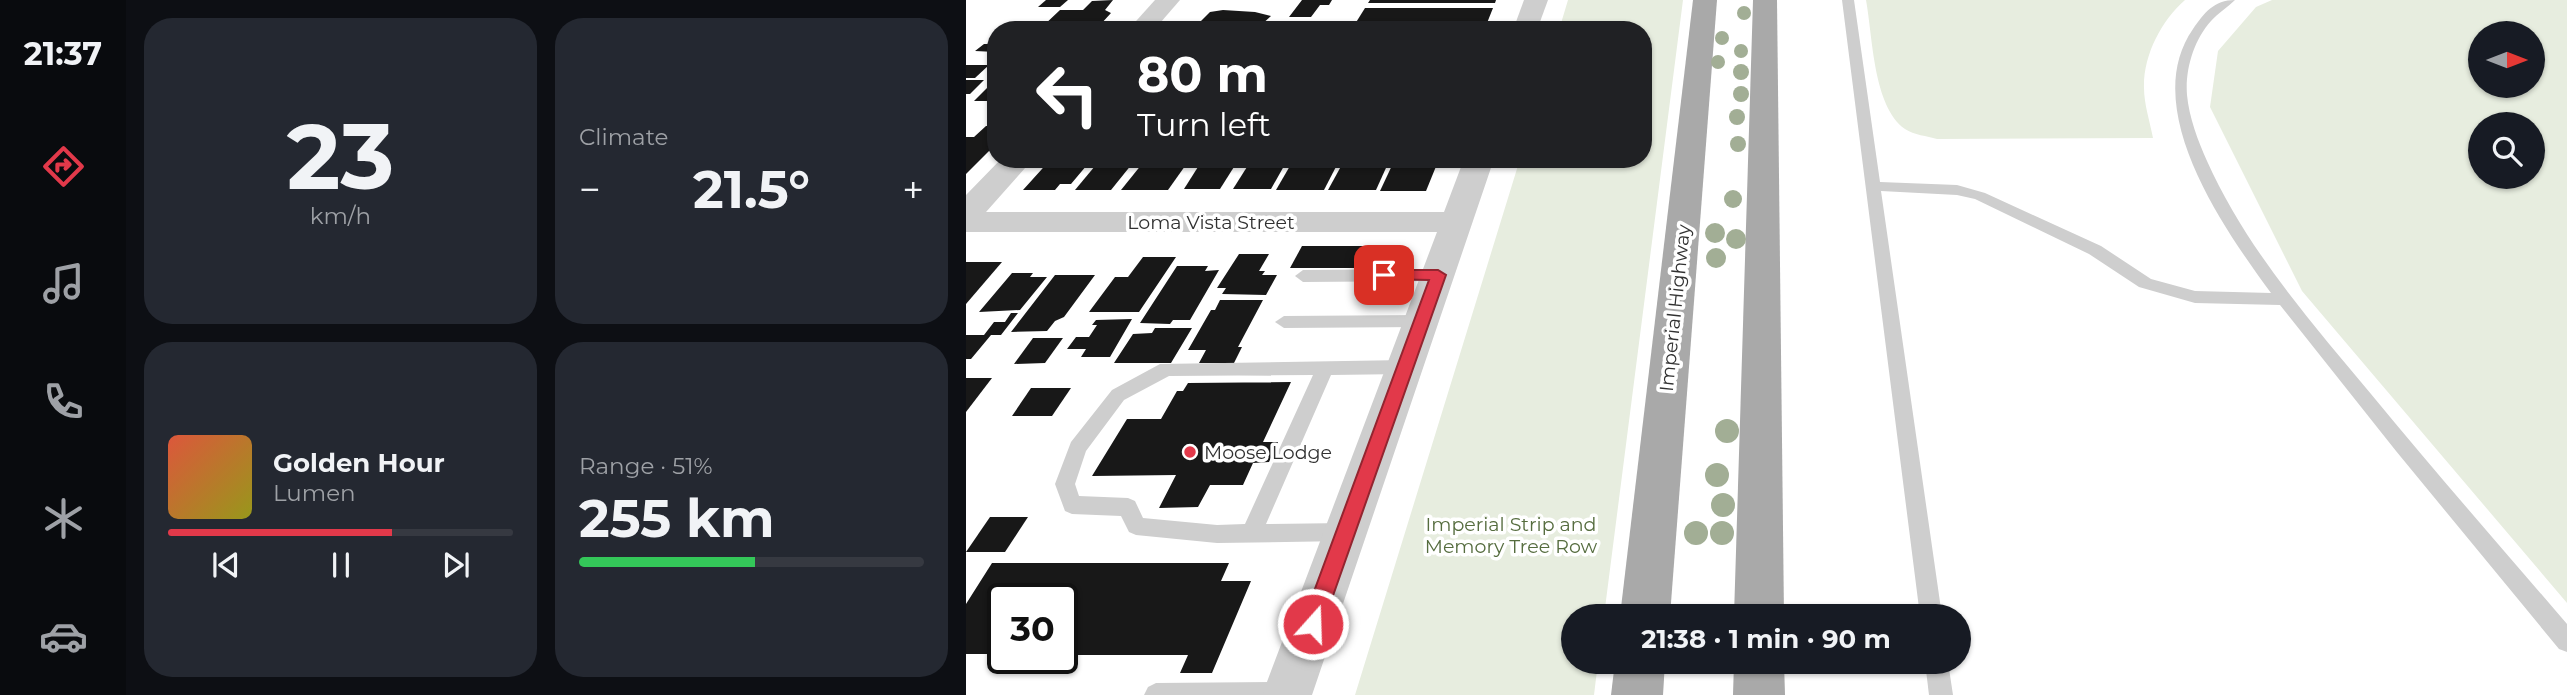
<!DOCTYPE html>
<html lang="en">
<head>
<meta charset="utf-8">
<style>
  body { margin:0; font-family:Montserrat,sans-serif; background:#242831; color:#f1f3f6; height:100vh; display:flex; flex-direction:column; font-size:26px; white-space:nowrap }
  * { box-sizing:border-box; margin:0 }
  p { font-size:23px; color:#9ea1a6 }
  .icon { flex:none; width:38px; height:38px; fill:none; stroke:currentColor; stroke-width:2; stroke-linecap:round; stroke-linejoin:round }
  .map { position:relative; flex:1; overflow:hidden }
  .panel { display:flex; flex-direction:column; gap:18px; padding:18px; background:#0d0f14; width:840px }
  .panel>* { flex:none }
  .banner { position:absolute; left:21px; top:21px; width:665px; height:147px; border-radius:28px; box-shadow:0 2px 5px #0004; background:#202124; color:#fff; overflow:hidden }
  .needle { width:46px; rotate:90deg }
  .controls { position:absolute; left:1502px; top:21px; display:grid; gap:14px }
  .controls a { display:grid; place-items:center; width:77px; height:77px; border-radius:50%; background:#171b24; box-shadow:0 2px 5px #0004; font-size:35px }
  .speed { position:absolute; left:21px; top:583px; display:flex; gap:14px; font-size:35px; font-weight:700; text-align:center }
  .speed>* { display:grid; place-content:center; width:91px; height:91px; border-radius:50%; background:#171b24; box-shadow:0 2px 5px #0004; line-height:1 }
  .speed .limit { border:4px solid #111; border-radius:10px; background:#fff; color:#111 }
  .pin { position:absolute; display:grid; place-items:center; width:60px; height:60px; color:#fff; margin:-30px; border-radius:14px; box-shadow:0 4px 10px #0006 }
  .me { position:absolute; width:77px; margin:-38px; rotate:20deg; stroke-linejoin:round; filter:drop-shadow(0 0 5px #0008) }
  .turn { display:flex; align-items:center; gap:24px; height:147px; padding:0 35px; font-size:32px }
  .turn .icon { width:91px; height:91px; stroke-width:2.5 }
  .turn b { display:block; font-size:49px; line-height:60px }
  .big { font-size:52px; font-weight:700; line-height:1.1 }
  .panel .tile { flex:1; display:flex; flex-direction:column; justify-content:center; gap:10px; min-width:0; padding:0 24px; border-radius:28px; background:#242831 }
  .panel .dial { align-items:center; gap:0 }
  .dial b { font-size:91px; line-height:1 }
  .song { display:flex; align-items:center; gap:21px }
  .cover { width:84px; height:84px; border-radius:10px; background:linear-gradient(135deg,hsl(10 70% 55%),hsl(60 70% 35%)) }
  .played { height:7px; border-radius:4px; background:linear-gradient(90deg,#e2394a 65%,#363941 65%) }
  .keys { display:flex; justify-content:space-around; direction:ltr }
  .heat { display:flex; justify-content:space-between; align-items:center; font-size:38px; direction:ltr }
  .charge { height:10px; border-radius:5px; background:linear-gradient(90deg,#34c759 51%,#363941 0) }
  .panel .tiles { flex:1; display:grid; gap:18px; grid-template-columns:repeat(2,1fr) }
  .trip { position:absolute; left:595px; top:604px; width:410px; height:70px; border-radius:35px; background:#171b24; box-shadow:0 2px 5px #0004; font-weight:700; line-height:70px; text-align:center }
  main { display:flex; flex:1; min-height:0 }
  .tabs { display:flex; flex-direction:column; width:126px; justify-content:space-around; align-items:center; background:#090b0e; color:#9ea1a6 }
  .tabs .icon { width:49px; height:49px }
  .tabs .selected { color:#e2394a }
  .tabs b { font-size:32px; color:#f1f3f6 }
  .map>svg:first-child { display:block }
  .green { fill:#e7eddf; fill-rule:evenodd }
  .building { fill:#181818 }
  .lines { fill:none; stroke-linecap:round; stroke-linejoin:round }
  .service { fill:#cecece; fill-rule:evenodd }
  .minor { fill:#cecece; fill-rule:evenodd }
  .primary { fill:#a9a9a9; fill-rule:evenodd }
  .tree { fill:#a2ae95 }
  .route { fill:#e2394a; stroke:#932530; stroke-width:2 }
  .poi-dot { fill:#e2394a; stroke:#fff; stroke-width:2.5 }
  .labels { text-anchor:middle; dominant-baseline:central; stroke-width:7; stroke-linejoin:round; paint-order:stroke }
  .street-label { font-size:19px; fill:#313131; stroke:#fff }
  .poi-label { font-size:19px; fill:#313131; stroke:#fff; text-anchor:start }
  .park-label { font-size:19px; fill:#556c3e; stroke:#fff }
</style>
</head>
<body>
<main>
<nav class="tabs">
<b>21:37</b>
<svg class="icon selected" aria-label="directions" viewBox="0 0 24 24"><path d="M12 3l9 9-9 9-9-9zM9 14v-3h6M13 9l2 2-2 2"/></svg>
<svg class="icon" aria-label="music" viewBox="0 0 24 24"><path d="M9 18V5l10-2v13"/><circle cx="6" cy="18" r="3"/><circle cx="16" cy="16" r="3"/></svg>
<svg class="icon" aria-label="phone" viewBox="0 0 24 24"><path d="M5 4h4l2 5-3 2q2 4 5 5l2-3 5 2v4C11 20 4 13 5 4z"/></svg>
<svg class="icon" aria-label="climate" viewBox="0 0 24 24"><path d="M12 3v18M4 7l16 10M4 17L20 7"/></svg>
<svg class="icon" aria-label="car" viewBox="0 0 24 24"><path d="M5 17H2v-5l4-1 3-4h7l3 4 3 1v5h-3M9 17h6M6 11h13"/><circle cx="7" cy="17" r="2"/><circle cx="17" cy="17" r="2"/></svg>
</nav>
<section class="panel">
<div class="tiles">
<div class="tile dial"><b>23</b><p>km/h</p></div>
<div class="tile"><p>Climate</p>
<div class="heat"><a>−</a><b class="big">21.5°</b><a>+</a></div>
</div>
<div class="tile">
<div class="song"><i class="cover"></i><div><b>Golden Hour</b><p>Lumen</p></div></div>
<div class="played"></div>
<div class="keys"><svg class="icon" aria-label="previous" viewBox="0 0 24 24"><path d="M18 5L8 12l10 7zM5 5v14"/></svg><svg class="icon" aria-label="pause" viewBox="0 0 24 24"><path d="M8 5v14M16 5v14"/></svg><svg class="icon" aria-label="next" viewBox="0 0 24 24"><path d="M6 5l10 7-10 7zM19 5v14"/></svg></div>
</div>
<div class="tile"><p>Range · 51%</p><b class="big">255 km</b><div class="charge"></div></div>
</div>
</section>
<div class="map">
<svg width="1601" height="695" viewBox="0 0 1601 695">
  <rect width="100%" height="100%" fill="#fff"/>
  <g class="green">
    <polygon points="602,0 717,0 638,616 607,616 607,662 632,662 628,695 389,695 554,159 677,159 677,30 593,30"/>
    <path d="M900 0H1219C1195 21 1177 56 1178 88 1178 104 1184 122 1187 138L971 139C961 136 948 135 939 129 907 106 907 38 900 0Z"/>
    <path d="M1306 0H1601V603L1336 291 1244 107 1252 51 1290 7ZM1566 33V86H1514V33ZM1514 124H1566V177H1514Z"/>
    <polygon points="199,26 379,26 376,30 196,30"/>
  </g>
  <g class="building">
    <polygon points="80,0 102,0 94,7 72,7"/>
    <polygon points="147,0 139,10 145,13 134,25 76,27 94,10 117,10 126,1"/>
    <polygon points="336,0 366,0 363,5 354,5 345,17 323,17"/>
    <polygon points="404,0 530,0 529,3 402,3"/>
    <polygon points="399,8 527,8 521,23 515,25 391,26 389,24"/>
    <polygon points="257,10 289,12 305,16 294,26 230,26 244,12"/>
    <polygon points="30,39 30,52 9,51 18,44 25,44"/>
    <polygon points="0,65 23,65 9,78 0,78"/>
    <polygon points="0,80 18,80 4,94 0,94"/>
    <polygon points="27,82 30,82 30,101 8,101"/>
    <polygon points="20,126 30,126 30,144 0,174 0,137 8,137"/>
    <polygon points="85,159 126,159 105,184 94,184 89,190 57,190"/>
    <polygon points="148,159 170,159 145,190 109,190 134,160"/>
    <polygon points="180,159 224,159 202,190 155,190"/>
    <polygon points="237,159 273,159 254,189 218,189"/>
    <polygon points="286,159 322,159 305,189 267,189"/>
    <polygon points="328,159 374,159 358,190 310,190"/>
    <polygon points="379,159 424,159 410,190 362,190"/>
    <polygon points="429,159 473,159 460,191 414,191"/>
    <polygon points="336,246 438,246 429,268 324,268"/>
    <polygon points="273,254 303,254 293,271 299,271 296,275 311,275 300,295 256,294 260,288 251,288"/>
    <polygon points="177,257 210,257 173,312 123,312 149,277 162,277"/>
    <polygon points="0,262 36,262 0,304"/>
    <polygon points="211,266 242,266 239,271 253,270 224,320 207,320 204,324 174,323"/>
    <polygon points="46,273 67,273 64,277 81,277 54,310 13,312"/>
    <polygon points="89,275 129,275 98,317 89,321 81,331 45,332"/>
    <polygon points="254,300 297,300 272,347 276,347 268,363 233,363 240,350 222,350 245,310 249,310"/>
    <polygon points="45,313 52,313 35,335 25,335 5,359 0,359 0,335 18,335 28,322 39,322"/>
    <polygon points="166,319 144,357 115,357 120,349 101,349 110,337 123,337 131,325 126,325 130,320"/>
    <polygon points="189,328 226,328 205,363 148,363 167,334 186,333"/>
    <polygon points="67,338 97,338 79,363 48,364"/>
    <polygon points="0,378 26,378 0,412"/>
    <polygon points="325,382 297,442 312,442 303,462 287,463 277,485 244,485 232,507 193,508 210,475 126,476 161,419 195,419 211,391 217,391 222,383"/>
    <polygon points="65,388 105,388 86,416 46,416"/>
    <polygon points="24,517 62,517 39,552 0,552"/>
    <polygon points="26,563 263,563 255,581 285,581 246,673 214,673 222,655 96,655 96,598 37,598 37,641 28,654 0,654 0,604"/>
  </g>
  <g class="lines">
    <g class="service">
      <path d="M876 0H888L914 182 991 185 1019 193 1135 246 1185 279 1229 291 1305 293C1258 229 1172 108 1227 29 1238 13 1248 0 1269 0 1261 8 1252 13 1245 21 1228 40 1219 69 1221 95 1223 117 1232 141 1241 161 1280 248 1344 321 1405 394 1469 472 1535 547 1601 624V652L1593 649 1430 451 1314 305 1229 303 1173 287 1123 254 1009 199 991 195 915 191 976 616H954Z"/>
      <polygon points="472,269 480,275 472,281 337,282 329,276 337,270"/>
      <polygon points="455,315 464,321 455,327 318,328 309,322 318,316"/>
      <path d="M439 360 445 362 448 367 445 372 439 374 365 375 300 524 380 523 387 526 390 532 387 538 380 541 251 543 170 535 163 532 155 516 106 514 99 511 89 484 105 442 146 390 194 364ZM347 375 279 524 251 525 177 518 169 501 162 498 113 496 109 484 120 451 158 400 203 376Z"/>
      <polygon points="959,662 982,662 987,695 963,695"/>
      <polygon points="320,682 328,686 331,695 178,695 182,687 190,683"/>
    </g>
    <g class="minor">
      <polygon points="189,0 214,0 188,30 162,30"/>
      <polygon points="558,0 582,0 571,30 547,30"/>
      <polygon points="35,159 67,159 20,212 478,212 498,159 528,159 346,695 296,695 471,232 0,232 0,195"/>
    </g>
    <g class="primary">
      <polygon points="727,0 751,0 704,616 654,616"/>
      <polygon points="787,0 811,0 818,616 768,616"/>
      <polygon points="649,662 699,662 697,695 645,695"/>
      <polygon points="768,662 818,662 819,695 767,695"/>
    </g>
  </g>
  <g class="tree">
    <circle cx="778" cy="13" r="7"/>
    <circle cx="756" cy="38" r="7"/>
    <circle cx="775" cy="51" r="7"/>
    <circle cx="752" cy="62" r="7"/>
    <circle cx="775" cy="72" r="8"/>
    <circle cx="775" cy="94" r="8"/>
    <circle cx="771" cy="117" r="8"/>
    <circle cx="772" cy="144" r="8"/>
    <circle cx="767" cy="199" r="9"/>
    <circle cx="749" cy="233" r="10"/>
    <circle cx="770" cy="239" r="10"/>
    <circle cx="750" cy="258" r="10"/>
    <circle cx="761" cy="431" r="12"/>
    <circle cx="751" cy="475" r="12"/>
    <circle cx="757" cy="505" r="12"/>
    <circle cx="730" cy="533" r="12"/>
    <circle cx="756" cy="533" r="12"/>
  </g>
  <polygon class="route" points="418,270 472,270 480,275 357,624 354,631 347,634 339,631 336,624 463,280 413,279 411,275 413,272"/>
  <circle class="poi-dot" cx="224" cy="452" r="7"/>
  <g class="labels">
    <g class="street-label">
      <text x="245" y="222">Loma Vista Street</text>
      <text transform="translate(709 308) rotate(-84)">Imperial Highway</text>
    </g>
    <g class="poi-label">
      <text x="238" y="452">Moose Lodge</text>
    </g>
    <g class="park-label">
      <text x="545" y="524">Imperial Strip and<tspan x="545" dy="22">Memory Tree Row</tspan></text>
    </g>
  </g>
</svg>
<div class="controls">
<a><svg class="needle" viewBox="-14 -14 28 28"><path d="M0-13l5 13h-10z" fill="#e53935"/><path d="M0 13l5-13h-10z" fill="#9ea1a6"/></svg></a>
<a><svg class="icon" aria-label="search" viewBox="0 0 24 24"><circle cx="10" cy="10" r="6"/><path d="M15 15l6 6"/></svg></a>
</div>
<div class="speed"><div class="limit">30</div></div>
<div class="pin" style="left:418px;top:275px;background:#d93025"><svg class="icon" aria-label="arrive" viewBox="0 0 24 24"><path d="M6 21V4h12l-3 4 3 4H6"/></svg></div>
<svg class="me" style="left:347px;top:624px" viewBox="-20 -20 40 40"><circle r="17" fill="#e2394a" stroke="#fff" stroke-width="3"/><path d="M0-11L8 9 0 5-8 9z" fill="#fff"/></svg>
<div class="trip">21:38 · 1 min · 90 m</div>
<div class="banner">
<div class="turn"><svg class="icon" aria-label="left" viewBox="0 0 24 24"><path d="M17 20v-9H6M10 6l-5 5 5 5"/></svg><div><b>80 m</b>Turn left</div></div>
</div>
</div>
</main>
</body>
</html>
